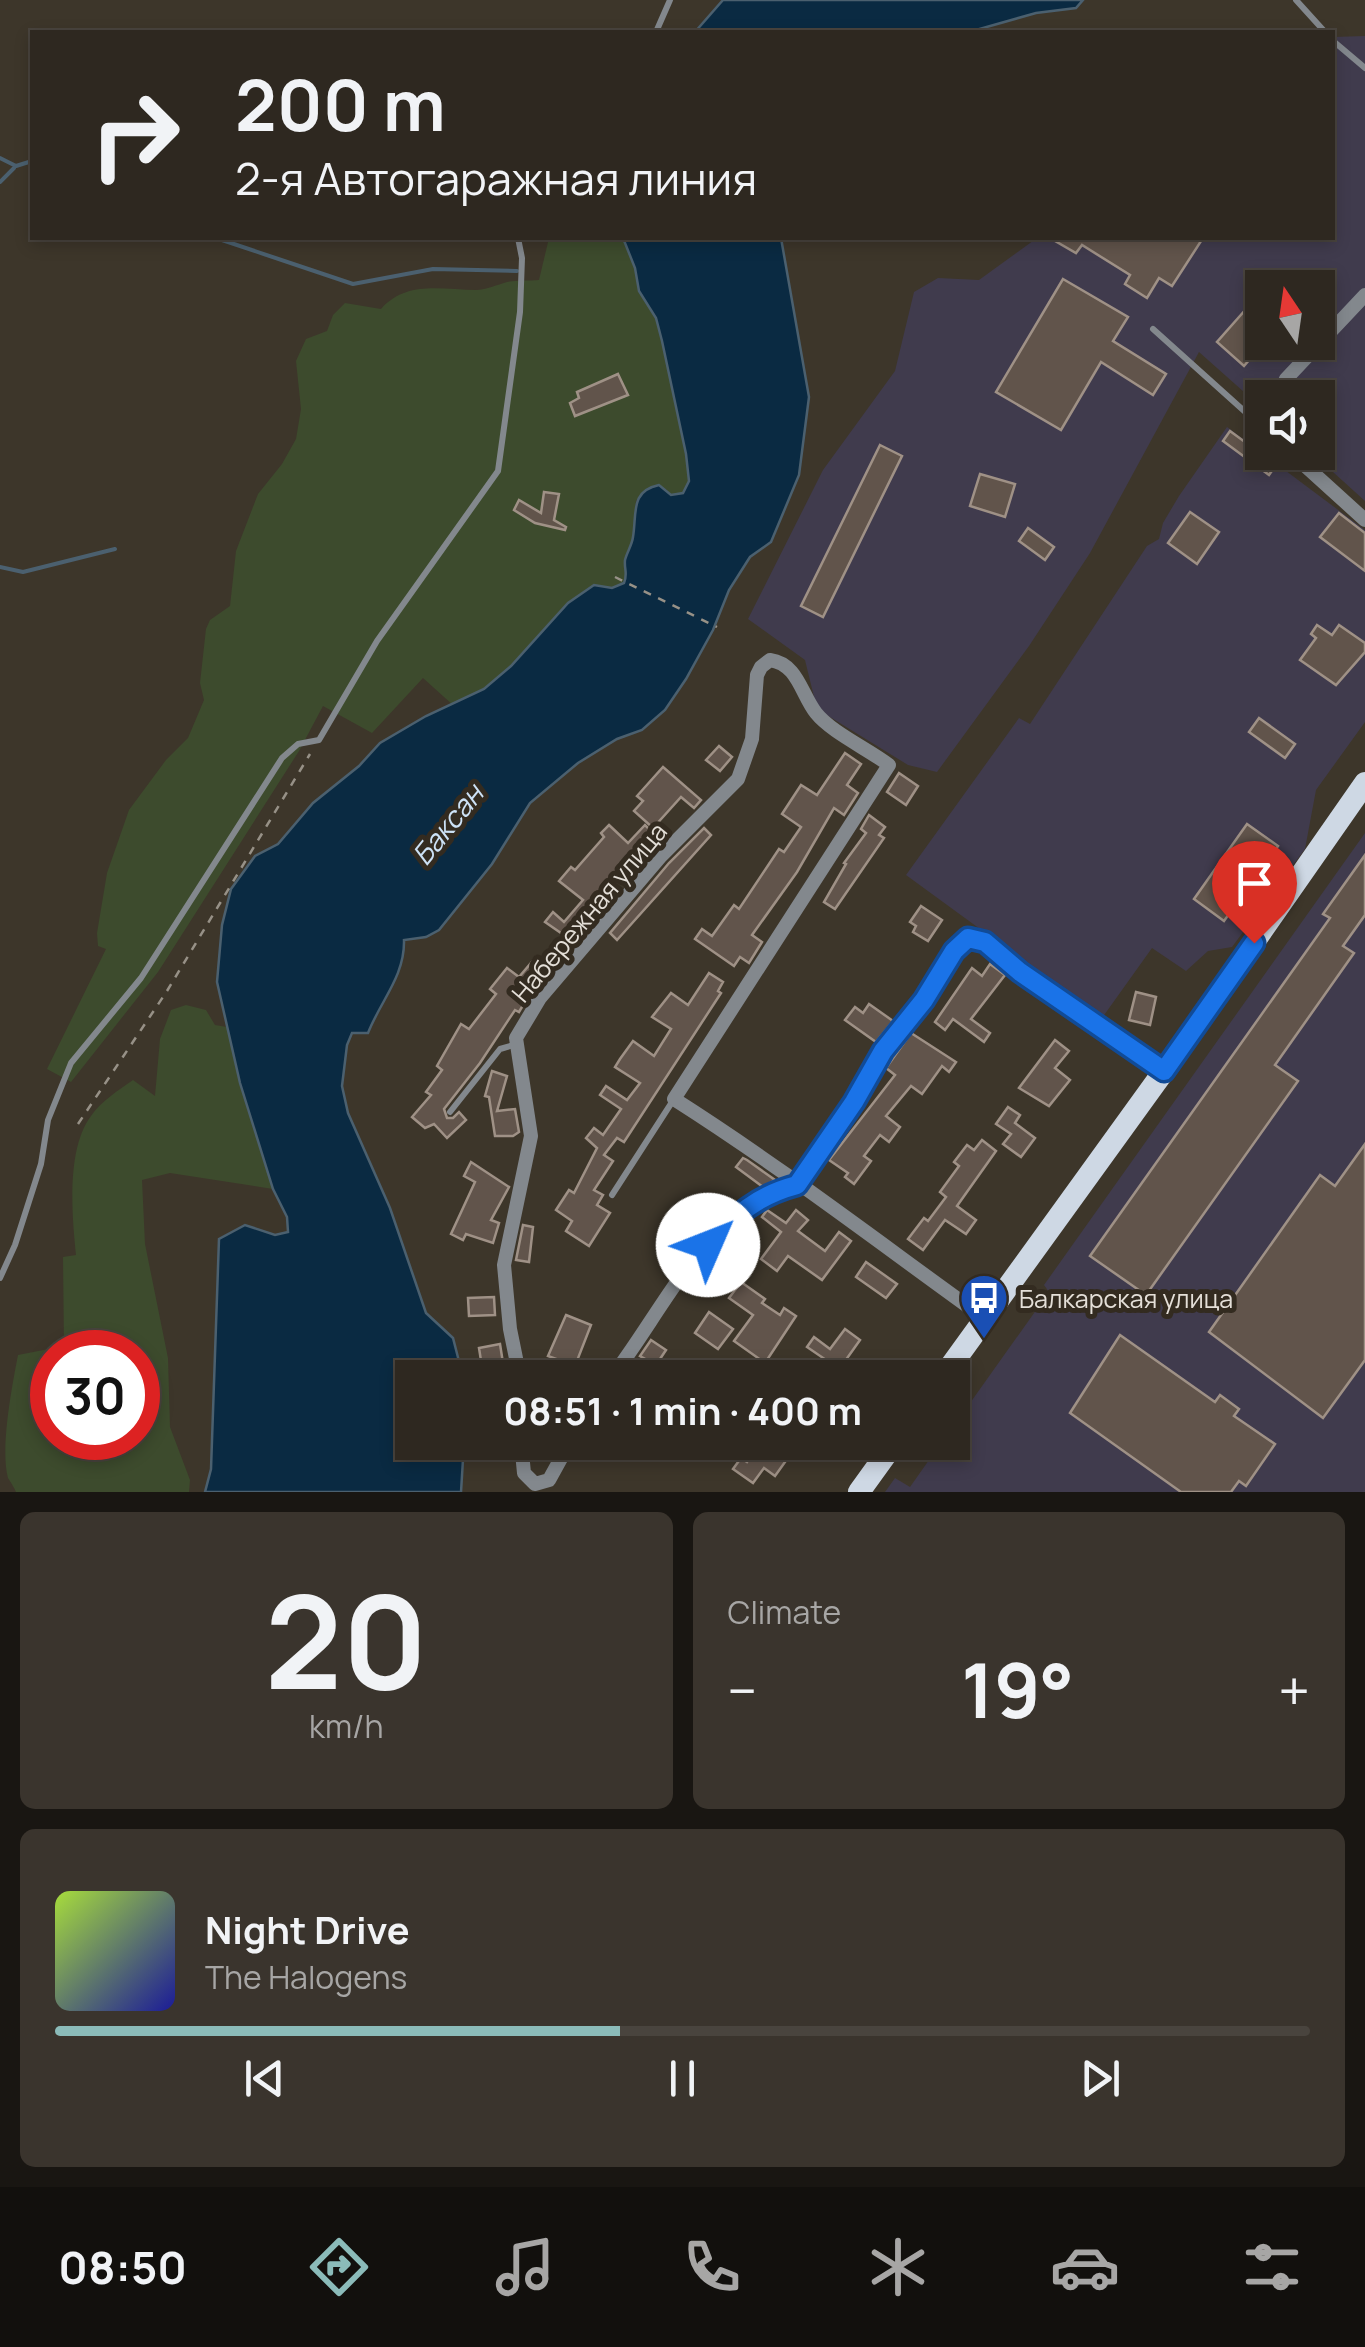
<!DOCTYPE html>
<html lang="en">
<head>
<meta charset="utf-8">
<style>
  body { margin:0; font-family:Manrope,sans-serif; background:#3a342d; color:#f1f3f6; height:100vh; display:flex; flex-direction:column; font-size:38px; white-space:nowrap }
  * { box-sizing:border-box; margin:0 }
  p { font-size:32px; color:#a7a6a5 }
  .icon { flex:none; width:55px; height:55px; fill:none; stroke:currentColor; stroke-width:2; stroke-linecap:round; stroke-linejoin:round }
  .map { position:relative; height:1492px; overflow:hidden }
  .panel { display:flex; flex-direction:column; gap:20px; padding:20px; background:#191612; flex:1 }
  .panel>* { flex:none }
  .top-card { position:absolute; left:30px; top:30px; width:1305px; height:210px; border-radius:0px; box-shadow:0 5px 15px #0003,0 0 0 2px #49443e; background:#2e2820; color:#f1f3f6; overflow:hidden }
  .needle { width:65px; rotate:347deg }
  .buttons { position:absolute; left:1245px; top:270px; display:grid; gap:20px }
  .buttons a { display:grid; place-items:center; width:90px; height:90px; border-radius:0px; background:#2e2820; box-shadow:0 5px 15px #0003,0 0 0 2px #49443e; font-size:50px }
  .speed { position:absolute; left:30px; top:1330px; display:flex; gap:20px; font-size:50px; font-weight:700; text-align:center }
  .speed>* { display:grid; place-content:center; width:130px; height:130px; border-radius:50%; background:#2e2820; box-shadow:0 5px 15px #0003,0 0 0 2px #49443e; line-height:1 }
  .speed .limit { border:15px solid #d22; background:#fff; color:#111 }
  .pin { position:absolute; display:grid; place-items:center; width:85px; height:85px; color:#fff; margin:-102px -42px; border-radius:50% 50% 50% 0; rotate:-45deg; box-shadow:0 0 10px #0007 }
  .pin .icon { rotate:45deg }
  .me { position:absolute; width:110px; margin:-55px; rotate:46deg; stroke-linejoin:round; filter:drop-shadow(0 0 8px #0008) }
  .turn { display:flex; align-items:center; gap:35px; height:210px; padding:0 40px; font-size:45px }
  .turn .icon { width:130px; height:130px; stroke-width:2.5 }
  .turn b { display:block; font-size:70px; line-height:85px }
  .big { font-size:75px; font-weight:700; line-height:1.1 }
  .panel .widget { flex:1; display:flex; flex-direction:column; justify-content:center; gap:15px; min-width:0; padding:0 35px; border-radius:15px; background:#3a342d }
  .panel .dial { align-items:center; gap:0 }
  .dial b { font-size:130px; line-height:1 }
  .song { display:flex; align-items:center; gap:30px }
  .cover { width:120px; height:120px; border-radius:15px; background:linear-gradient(135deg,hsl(80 70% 55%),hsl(240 70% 35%)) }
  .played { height:10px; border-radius:5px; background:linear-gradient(90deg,#8bbbb9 45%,#49443e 45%) }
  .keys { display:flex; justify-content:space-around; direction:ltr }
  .heat { display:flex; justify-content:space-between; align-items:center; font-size:55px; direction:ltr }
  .panel .tiles { flex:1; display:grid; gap:20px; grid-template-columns:1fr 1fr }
  .widget:last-child { grid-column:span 2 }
  .trip { position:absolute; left:395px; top:1360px; width:575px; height:100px; border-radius:0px; background:#2e2820; box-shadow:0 5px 15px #0003,0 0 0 2px #49443e; font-weight:700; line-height:100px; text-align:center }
  .menu { display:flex; height:160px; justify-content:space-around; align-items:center; background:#12100d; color:#a7a6a5 }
  .menu .icon { width:70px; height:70px }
  .menu .current { color:#8bbbb9 }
  .menu b { font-size:45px; color:#f1f3f6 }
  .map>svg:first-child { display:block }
  .industrial { fill:#403b4d; fill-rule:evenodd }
  .green { fill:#3d4b2d; fill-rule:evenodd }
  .water { fill:#0a2a42; stroke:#4b606f; stroke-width:2.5 }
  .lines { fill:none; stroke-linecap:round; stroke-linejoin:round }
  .stream { stroke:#4b606f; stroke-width:4 }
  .building { fill:#61544b; stroke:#9f9186; stroke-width:2.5 }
  .path { stroke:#979187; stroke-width:2.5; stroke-dasharray:8 8; stroke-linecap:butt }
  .lane { stroke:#83888d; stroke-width:6 }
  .street { stroke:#83888d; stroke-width:14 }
  .primary { stroke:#ced8e4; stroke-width:22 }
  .route-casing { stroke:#114b97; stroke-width:25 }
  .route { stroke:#1a73e8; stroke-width:18 }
  .labels { text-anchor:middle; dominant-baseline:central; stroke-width:10; stroke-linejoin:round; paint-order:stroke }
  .street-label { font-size:25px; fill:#e4dfd8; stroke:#332b20 }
  .poi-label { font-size:25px; fill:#e4dfd8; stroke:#332b20; text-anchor:start }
  .water-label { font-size:28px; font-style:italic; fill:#cde2f6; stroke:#332b20 }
</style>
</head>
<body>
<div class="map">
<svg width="1365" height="1492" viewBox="0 0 1365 1492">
  <rect width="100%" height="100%" fill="#3d362a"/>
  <g class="industrial">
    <path d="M1365 36V501L1312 453 1318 452V398H1262V408L1199 352 1090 553 1029 646 937 772 908 765 817 709 805 660 748 619 823 470 895 371 914 292 938 278 979 280 1037 238H1332L1333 37ZM1262 288H1318V342H1262Z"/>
    <polygon points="1227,427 1365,530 1365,722 1316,790 1305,849 1232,947 1208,951 1186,971 1152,948 1102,1018 906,875 1019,718 1030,724 1147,546 1159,539 1163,523 1179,496"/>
    <polygon points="1365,833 1365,1492 885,1492 895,1478 910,1487 941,1443 952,1442 953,1427 1049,1292 1044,1285"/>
  </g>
  <g class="green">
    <path d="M549 238H623L635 268 639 291 656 318 662 341 686 454 689 481 683 493 671 495 666 489 636 500 633 540 624 563 627 576 624 583 612 588 594 585C560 608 542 635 513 664 496 682 476 694 454 706L423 678 372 733 323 706 299 751 158 972 71 1082 47 1069 106 949 98 946 97 933 107 873 129 810 166 760 188 738 204 700 200 683 206 629 210 620 230 606 236 551 258 494 282 464 296 439 301 409 296 361 306 339 327 331 333 315 345 303 381 309C407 280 441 290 477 290 489 289 496 285 507 282 516 280 529 281 539 280Z"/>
    <path d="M186 1005 206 1010 215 1025 227 1027 240 1083 273 1189 170 1173 142 1180 145 1244 168 1358 170 1427 190 1480 189 1492H16C14 1487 11 1483 8 1478 0 1449 12 1386 18 1355L64 1346 63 1257 76 1255C72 1216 66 1149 91 1116 101 1101 119 1090 133 1080L155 1096 160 1039 171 1010ZM52 1352H138V1438H52Z"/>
  </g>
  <g class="water">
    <polygon points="723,0 1083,0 1076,8 1036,13 969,32 695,32"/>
    <path d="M623 238H781L809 397 799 475 771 542 750 557 729 590 713 630 686 679 665 710 642 730 617 739 578 763 530 803 492 864 439 930 426 937 404 940C405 976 381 1000 368 1033H352L347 1045 342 1086 348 1113 390 1208 426 1313 453 1338 463 1377 412 1378V1442L464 1443 461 1492H205L211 1469 219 1239 245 1225 275 1235 288 1232 287 1217 273 1189 240 1083 217 982 222 925 231 889 255 856 278 844 313 803 359 766 380 743 426 716 484 689 511 666 568 603 594 585 612 588 624 583C628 574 624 569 625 560 627 552 632 545 633 537 637 513 630 491 659 485L671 495 683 493 689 481 686 454 662 341 656 318 639 291 635 268Z"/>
  </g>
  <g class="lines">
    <g class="stream">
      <polyline points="0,158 16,166 32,161"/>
      <polyline points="0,182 14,168"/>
      <polyline points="216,238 353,284 433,269 517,271"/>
      <polyline points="0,567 23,572 115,549"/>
    </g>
  </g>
  <g class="building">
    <polygon points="1050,238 1203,238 1172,286 1159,278 1147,298 1125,284 1130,275 1082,245 1076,253"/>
    <polygon points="1063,279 1128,317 1113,341 1166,374 1153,395 1101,362 1061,430 996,392"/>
    <polygon points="1247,308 1262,322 1262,345 1244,366 1217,342"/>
    <polygon points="618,374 628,395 575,416 570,403 579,398 577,392"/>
    <polygon points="1230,431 1276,465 1269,475 1223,441"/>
    <polygon points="880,445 902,456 823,617 801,606"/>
    <polygon points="980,474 1015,484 1005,517 970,506"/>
    <polygon points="544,492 559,494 554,520 566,527 565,530 535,523 514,510 519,500 541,513"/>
    <polygon points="1190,512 1219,532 1197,564 1168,543"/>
    <polygon points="1339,513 1365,533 1365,571 1320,537"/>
    <polygon points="1028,528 1054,547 1045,560 1019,541"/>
    <polygon points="1317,625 1332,635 1339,625 1365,643 1365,652 1336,685 1300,660 1316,638 1311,634"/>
    <polygon points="1259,718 1295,744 1285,758 1249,732"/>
    <polygon points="719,746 732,757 720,771 706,760"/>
    <polygon points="845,753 861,764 847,785 858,793 844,815 834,808 797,872 752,935 762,942 749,963 740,957 734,966 695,939 702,929 712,936 734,905 739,909 779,849 784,852 801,827 782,814 801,785 817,795"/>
    <polygon points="663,767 701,800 694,808 681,797 653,828 634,811 643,801 637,796"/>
    <polygon points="899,773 918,786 906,805 887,792"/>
    <polygon points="869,815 885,827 879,835 884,838 835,909 824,902 846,864 844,863 866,833 861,829"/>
    <polygon points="1247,824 1278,846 1224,921 1194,899"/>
    <polygon points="609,825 628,843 645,825 657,837 585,921 589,924 574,942 545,922 553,912 564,922 583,900 559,881 571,867 575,870 604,837 601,833"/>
    <polygon points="704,828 711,835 617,940 610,933 669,863"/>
    <polygon points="1365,855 1365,915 1343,946 1354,953 1275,1065 1298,1081 1146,1295 1090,1256 1330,918 1323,914"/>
    <polygon points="921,906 942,920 928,941 913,932 916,926 910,922"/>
    <polygon points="536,957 549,968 522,999 525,1002 519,1012 515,1010 480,1063 444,1109 447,1118 453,1118 459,1112 466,1120 447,1138 434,1124 425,1128 412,1117 431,1095 426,1092 442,1070 437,1066 461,1024 469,1029 496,994 490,989 507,968 519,977"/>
    <polygon points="990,964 1005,975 971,1019 990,1033 984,1042 953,1019 945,1030 935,1022 972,968 982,976"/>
    <polygon points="709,973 723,982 718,991 721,993 624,1142 617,1138 604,1155 613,1161 594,1190 603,1195 597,1205 610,1213 589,1246 566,1231 572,1221 556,1210 569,1190 574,1193 597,1148 586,1138 594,1128 603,1135 621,1109 600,1095 606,1086 627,1100 640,1083 615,1067 620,1059 633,1041 654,1056 671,1029 652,1017 671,993 688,1005"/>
    <polygon points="1136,992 1156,997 1150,1025 1129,1020"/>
    <polygon points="869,1004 893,1021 876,1042 845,1020 855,1007 863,1013"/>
    <polygon points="911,1033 956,1062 949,1072 942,1066 922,1094 911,1086 886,1116 900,1127 889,1142 880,1135 864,1156 871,1161 854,1184 845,1177 848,1173 829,1160 895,1075 886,1068"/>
    <polygon points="1055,1040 1069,1051 1055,1068 1070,1080 1049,1106 1019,1088"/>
    <polygon points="492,1071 507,1076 497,1111 515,1109 519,1132 513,1136 495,1136 489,1097 485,1096"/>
    <polygon points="1008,1107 1020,1115 1015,1123 1035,1138 1021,1157 1003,1144 1011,1134 996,1124"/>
    <polygon points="982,1140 996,1151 957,1206 976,1220 966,1234 945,1220 923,1250 908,1239 924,1218 928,1221 946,1197 940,1192 959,1166 954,1162 967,1145 974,1150"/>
    <polygon points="1365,1144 1365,1360 1323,1418 1209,1332 1320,1175 1335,1186"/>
    <polygon points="743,1158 747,1160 775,1180 763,1187 736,1167"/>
    <polygon points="471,1162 509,1187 491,1220 499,1223 493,1243 466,1234 463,1240 451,1234 475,1182 464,1176"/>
    <polygon points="767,1210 786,1223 796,1210 808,1220 798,1231 825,1251 839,1232 851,1241 822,1280 788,1256 777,1271 761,1259 781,1232 762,1217"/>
    <polygon points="523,1225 533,1227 529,1262 516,1260"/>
    <polygon points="866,1262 897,1284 886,1298 856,1277"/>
    <polygon points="741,1282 765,1299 762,1303 780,1315 784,1308 796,1316 765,1363 734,1341 753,1315 729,1298"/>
    <polygon points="494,1297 495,1315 469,1316 468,1298"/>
    <polygon points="709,1312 733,1329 718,1349 695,1333"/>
    <polygon points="566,1315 591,1325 575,1366 548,1356"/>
    <polygon points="845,1329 860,1340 833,1378 817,1378 829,1362 807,1347 814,1337 830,1349"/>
    <polygon points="1120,1335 1215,1402 1220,1395 1239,1409 1234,1416 1275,1444 1246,1486 1239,1481 1231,1492 1181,1492 1070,1413"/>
    <polygon points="651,1340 666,1350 656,1365 640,1356"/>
    <polygon points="500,1344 503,1363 482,1367 479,1348"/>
    <polygon points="757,1447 774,1459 776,1455 785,1462 775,1476 764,1468 753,1483 733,1469 741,1458 747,1462"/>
  </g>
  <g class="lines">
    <g class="path">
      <polyline points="615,577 717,627"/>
      <polyline points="78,1124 167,991 310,754"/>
    </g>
    <g class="lane">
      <polyline points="1296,0 1325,32"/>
      <polyline points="656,32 670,0"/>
      <polyline points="1332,40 1365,68"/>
      <polyline points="1153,329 1262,427"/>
      <polyline points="450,1112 500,1049 517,1044"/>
      <polyline points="612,1195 674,1099"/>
      <polyline points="0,1278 15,1245 41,1164 48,1120 71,1063 141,978 282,758 298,744 319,740 377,641 498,471 520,312 522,258 518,238"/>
    </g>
    <g class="street">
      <polyline points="1278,398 1286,379 1365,295"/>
      <polyline points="1290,452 1365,520"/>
      <path d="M520 1378 510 1329 504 1265 531 1136 516 1038 540 998 661 856 738 779 752 739 757 675 761 667 770 660C798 664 801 694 816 713 831 732 868 749 889 765L674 1099C781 1167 881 1244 984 1318"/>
      <path d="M611 1378C665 1309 705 1209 797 1185L854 1102 883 1051 924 1000 954 951 968 938 985 942 1020 972 1164 1071"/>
      <polyline points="521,1442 524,1473 535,1484 549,1480 570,1442"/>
    </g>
    <g class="primary">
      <polyline points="942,1378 1164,1071 1365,783"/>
      <polyline points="859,1492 895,1442"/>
    </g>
  </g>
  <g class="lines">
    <g class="route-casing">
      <path id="route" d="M708 1245C737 1215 755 1196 797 1185L854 1102 883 1051 924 1000 954 951 968 938 985 942 1020 972 1164 1071 1254 943"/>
    </g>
    <use href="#route" class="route"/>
  </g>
  <defs>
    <g id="bus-pin" transform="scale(2.5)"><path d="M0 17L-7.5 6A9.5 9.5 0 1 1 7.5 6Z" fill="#1a4fb4" stroke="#332b20"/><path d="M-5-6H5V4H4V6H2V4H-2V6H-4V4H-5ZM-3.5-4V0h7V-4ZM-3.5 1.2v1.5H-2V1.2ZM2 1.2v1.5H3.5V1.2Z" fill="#fff"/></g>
  </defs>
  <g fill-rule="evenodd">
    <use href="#bus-pin" x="984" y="1298"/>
  </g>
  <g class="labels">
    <g class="street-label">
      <text transform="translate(589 912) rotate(-50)">Набережная улица</text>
    </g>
    <g class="poi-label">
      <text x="1019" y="1298">Балкарская улица</text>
    </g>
    <g class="water-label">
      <text transform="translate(447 824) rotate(-51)">Баксан</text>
    </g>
  </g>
</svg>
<div class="buttons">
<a><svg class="needle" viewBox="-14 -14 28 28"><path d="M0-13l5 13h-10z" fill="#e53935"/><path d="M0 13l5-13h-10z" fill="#a7a6a5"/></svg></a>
<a><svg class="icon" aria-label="sound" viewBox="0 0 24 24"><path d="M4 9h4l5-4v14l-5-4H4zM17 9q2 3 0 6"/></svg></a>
</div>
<div class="speed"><div class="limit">30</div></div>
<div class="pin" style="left:1254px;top:943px;background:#d93025"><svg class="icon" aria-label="arrive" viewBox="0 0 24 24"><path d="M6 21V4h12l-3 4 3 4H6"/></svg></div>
<svg class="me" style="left:708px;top:1245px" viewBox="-20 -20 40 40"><circle r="19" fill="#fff"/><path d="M0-13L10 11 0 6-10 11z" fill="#1a73e8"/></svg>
<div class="trip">08:51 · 1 min · 400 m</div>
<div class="top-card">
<div class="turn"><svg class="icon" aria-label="right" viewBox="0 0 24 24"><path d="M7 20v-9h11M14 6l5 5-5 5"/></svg><div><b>200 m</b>2-я Автогаражная линия</div></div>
</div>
</div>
<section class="panel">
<div class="tiles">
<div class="widget dial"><b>20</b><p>km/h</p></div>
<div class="widget"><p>Climate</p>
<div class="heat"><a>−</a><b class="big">19°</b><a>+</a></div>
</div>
<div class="widget">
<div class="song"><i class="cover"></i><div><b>Night Drive</b><p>The Halogens</p></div></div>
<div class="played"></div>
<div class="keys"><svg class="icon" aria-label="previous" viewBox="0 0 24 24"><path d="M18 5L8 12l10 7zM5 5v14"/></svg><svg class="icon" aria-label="pause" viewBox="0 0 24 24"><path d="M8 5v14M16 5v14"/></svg><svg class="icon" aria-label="next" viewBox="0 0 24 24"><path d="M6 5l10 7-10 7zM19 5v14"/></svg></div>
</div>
</div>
</section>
<nav class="menu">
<b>08:50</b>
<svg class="icon current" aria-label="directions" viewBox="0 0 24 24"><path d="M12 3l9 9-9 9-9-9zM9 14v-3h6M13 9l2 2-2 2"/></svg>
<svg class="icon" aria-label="music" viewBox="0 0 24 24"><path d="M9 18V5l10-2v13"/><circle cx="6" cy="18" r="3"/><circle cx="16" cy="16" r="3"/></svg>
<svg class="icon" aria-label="phone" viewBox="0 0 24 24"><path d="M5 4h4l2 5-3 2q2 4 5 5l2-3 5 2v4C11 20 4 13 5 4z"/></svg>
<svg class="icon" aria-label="climate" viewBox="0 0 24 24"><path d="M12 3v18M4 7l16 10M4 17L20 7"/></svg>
<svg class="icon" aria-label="car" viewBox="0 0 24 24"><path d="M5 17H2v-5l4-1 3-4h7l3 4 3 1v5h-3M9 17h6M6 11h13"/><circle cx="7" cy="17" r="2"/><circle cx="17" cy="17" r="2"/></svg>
<svg class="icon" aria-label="filters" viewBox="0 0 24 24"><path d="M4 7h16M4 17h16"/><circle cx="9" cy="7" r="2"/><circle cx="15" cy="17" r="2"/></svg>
</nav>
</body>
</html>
